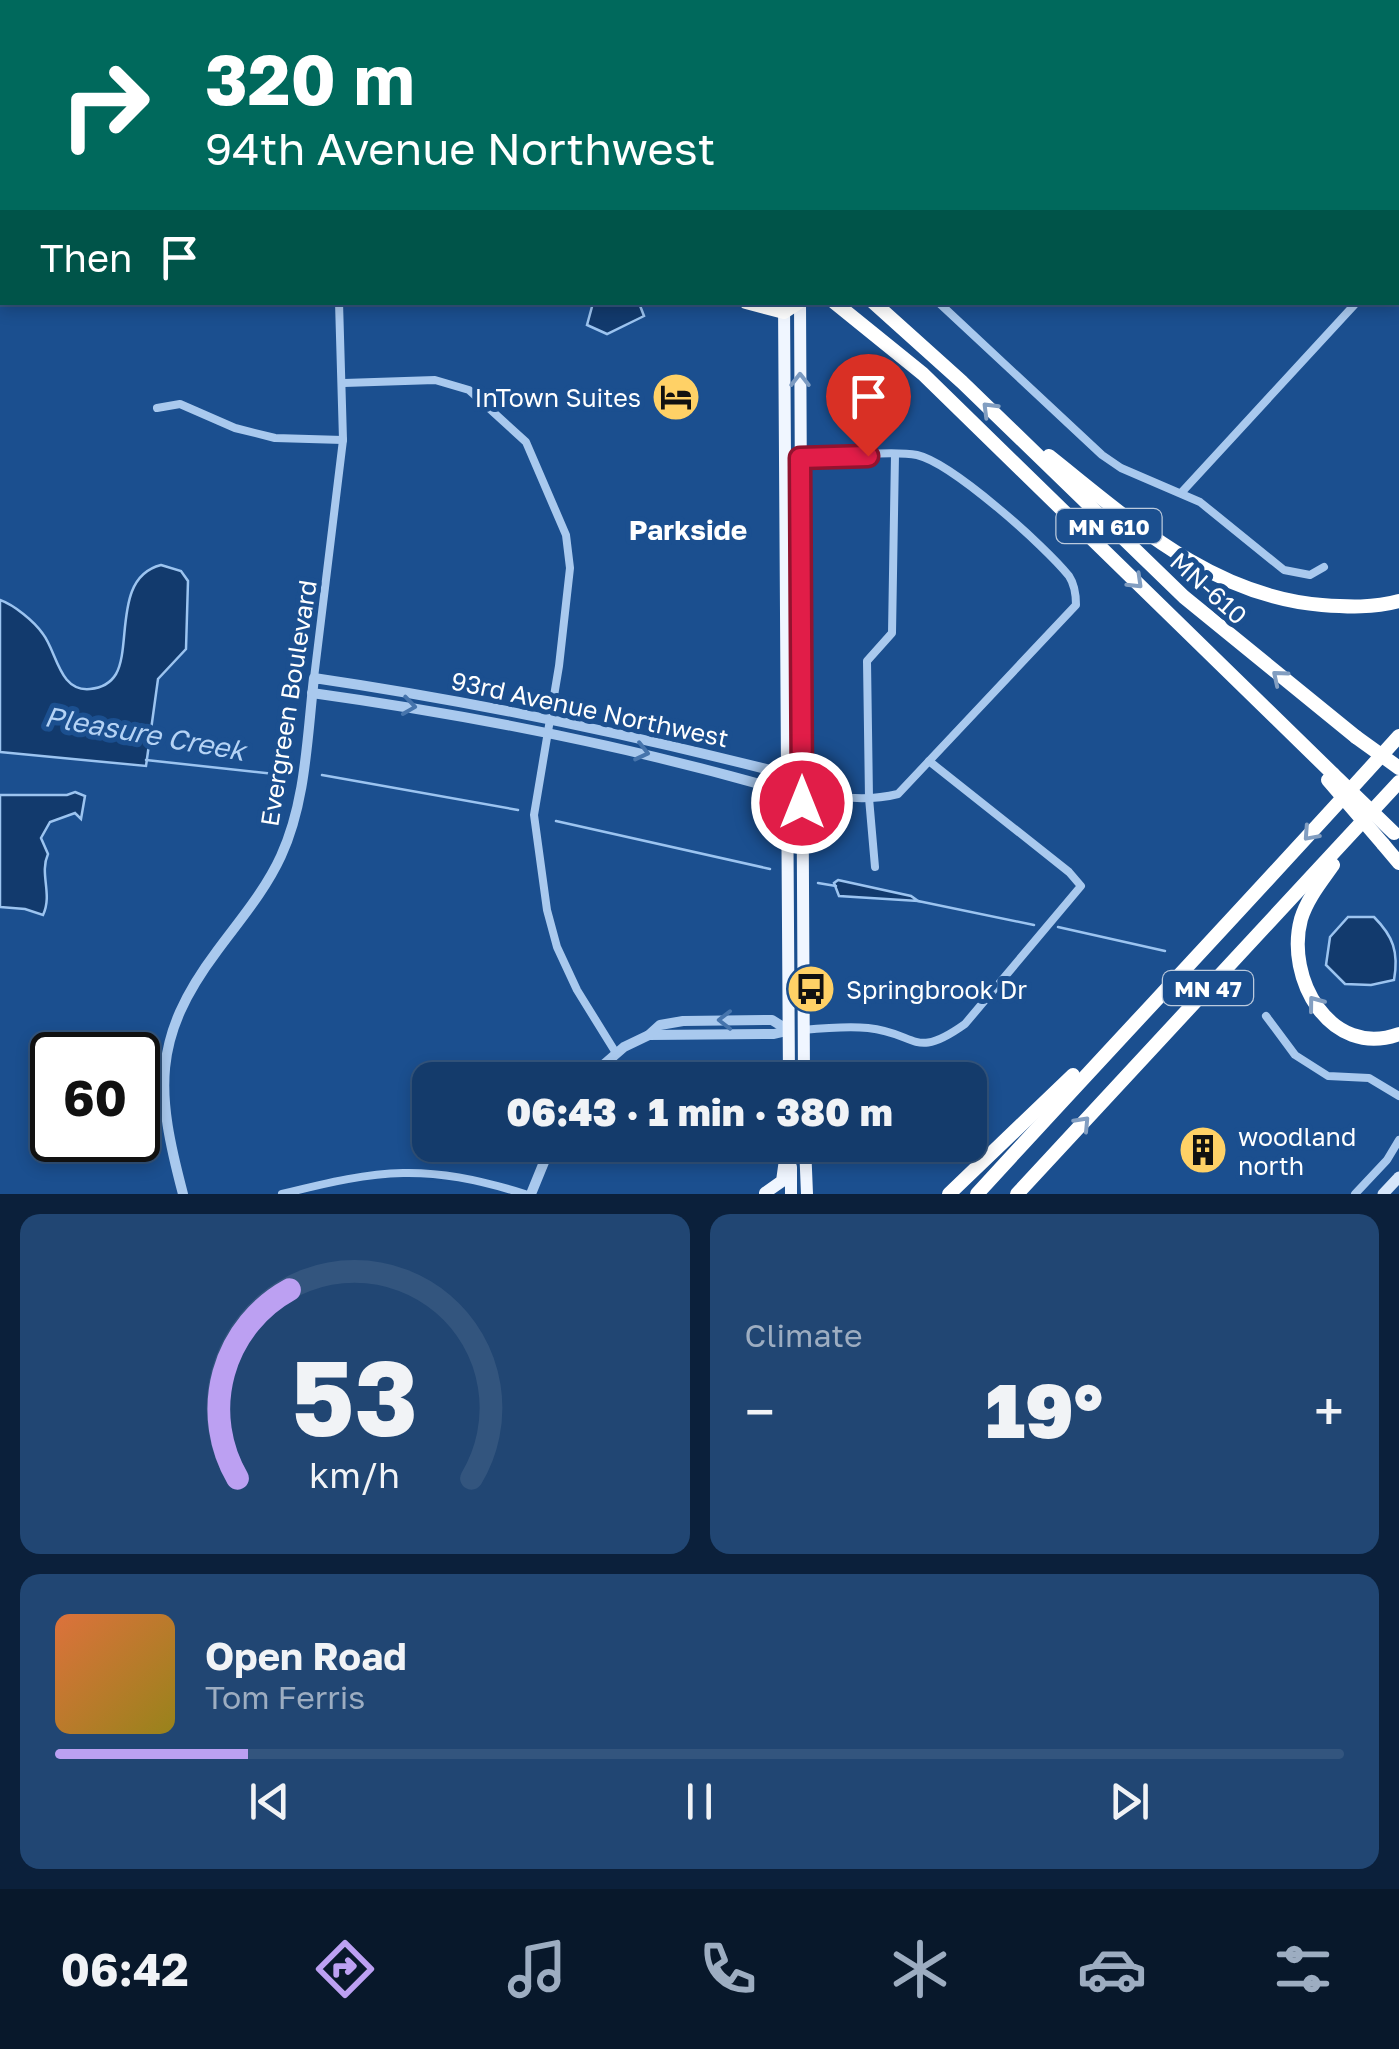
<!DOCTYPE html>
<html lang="en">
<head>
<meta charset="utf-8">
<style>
  body { margin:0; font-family:"Golos Text",sans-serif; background:#214673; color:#f1f3f6; height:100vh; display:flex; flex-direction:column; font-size:38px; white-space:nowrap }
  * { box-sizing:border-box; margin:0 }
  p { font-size:32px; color:#9dadc1 }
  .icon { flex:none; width:55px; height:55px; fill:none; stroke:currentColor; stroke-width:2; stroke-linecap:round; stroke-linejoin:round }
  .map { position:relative; height:1194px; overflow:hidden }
  .drawer { display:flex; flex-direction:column; gap:20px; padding:20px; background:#0b203b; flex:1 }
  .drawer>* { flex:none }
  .banner { position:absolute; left:0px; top:0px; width:1400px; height:305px; box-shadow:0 5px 15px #0003,0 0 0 2px #33557e; background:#00695c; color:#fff; overflow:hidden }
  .speed { position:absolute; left:30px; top:1032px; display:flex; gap:20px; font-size:50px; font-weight:700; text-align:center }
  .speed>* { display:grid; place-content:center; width:130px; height:130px; border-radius:50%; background:#143b6b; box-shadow:0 5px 15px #0003,0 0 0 2px #33557e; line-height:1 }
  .speed .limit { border:5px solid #111; border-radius:15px; background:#fff; color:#111 }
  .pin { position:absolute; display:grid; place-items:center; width:85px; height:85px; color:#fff; margin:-102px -42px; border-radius:50% 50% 50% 0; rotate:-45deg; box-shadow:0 0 10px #0007 }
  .pin .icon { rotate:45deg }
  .me { position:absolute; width:110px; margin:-55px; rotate:0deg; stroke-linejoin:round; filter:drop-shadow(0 0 8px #0008) }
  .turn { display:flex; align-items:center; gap:35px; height:210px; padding:0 40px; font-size:45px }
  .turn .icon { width:130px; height:130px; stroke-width:2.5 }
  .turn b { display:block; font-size:70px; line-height:85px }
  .then { display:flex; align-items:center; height:95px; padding:0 40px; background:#0003; gap:20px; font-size:38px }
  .big { font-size:75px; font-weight:800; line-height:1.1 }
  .drawer .card { flex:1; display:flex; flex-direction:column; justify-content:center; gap:15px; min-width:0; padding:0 35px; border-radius:20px; background:#214673 }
  .drawer .dial { align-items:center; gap:0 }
  .dial svg { height:260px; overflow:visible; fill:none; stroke:#33557e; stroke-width:7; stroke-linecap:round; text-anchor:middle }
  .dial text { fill:#f1f3f6; stroke:none }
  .song { display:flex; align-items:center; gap:30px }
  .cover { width:120px; height:120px; border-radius:15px; background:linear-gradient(135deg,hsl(20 70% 55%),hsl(50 70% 35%)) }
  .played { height:10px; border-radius:5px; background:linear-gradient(90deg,#bca0f2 15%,#33557e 15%) }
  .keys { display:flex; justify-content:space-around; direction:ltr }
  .heat { display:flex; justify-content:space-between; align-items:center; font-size:55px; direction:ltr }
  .drawer .tiles { flex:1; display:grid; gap:20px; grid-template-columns:1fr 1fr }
  .card:last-child { grid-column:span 2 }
  .trip { position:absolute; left:412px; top:1062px; width:575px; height:100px; border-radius:20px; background:#143b6b; box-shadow:0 5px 15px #0003,0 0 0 2px #33557e; font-weight:800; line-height:100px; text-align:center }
  .menu { display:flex; height:160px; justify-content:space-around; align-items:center; background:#08182b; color:#9dadc1 }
  .menu .icon { width:70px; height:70px }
  .menu .current { color:#bca0f2 }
  .menu b { font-size:45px; color:#f1f3f6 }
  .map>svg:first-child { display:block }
  .water { fill:#123a6d; stroke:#9cc4f0; stroke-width:2.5 }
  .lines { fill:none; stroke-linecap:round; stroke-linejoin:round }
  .stream { stroke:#9cc4f0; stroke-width:2.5 }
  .minor { stroke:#a9c9ee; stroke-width:8 }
  .tertiary { stroke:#a9c9ee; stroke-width:10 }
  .secondary { stroke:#d6e6fa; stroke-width:11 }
  .primary { stroke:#f0f6ff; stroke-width:12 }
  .motorway { stroke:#fff; stroke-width:14 }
  .rail { stroke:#fff; stroke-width:2.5; stroke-dasharray:18 8; stroke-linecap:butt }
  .motorway-bridge { stroke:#fff; stroke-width:14 }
  .oneway { stroke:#7b9ac1 }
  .oneway2 { stroke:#829ec1 }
  .oneway3 { stroke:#4674ac }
  .route-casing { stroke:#92132f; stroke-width:25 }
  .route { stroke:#e11d48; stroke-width:18 }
  .labels { text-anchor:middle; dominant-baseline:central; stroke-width:10; stroke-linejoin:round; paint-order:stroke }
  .shield { fill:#1b4f8f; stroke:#bbcadd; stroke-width:2.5 }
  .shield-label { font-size:22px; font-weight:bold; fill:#fff }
  .poi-label { font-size:25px; fill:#fff; stroke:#1b4f8f; text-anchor:start }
  .street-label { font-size:25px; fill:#fff; stroke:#1b4f8f }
  .neighbourhood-label { font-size:28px; font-weight:bold; fill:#fff; stroke:#1b4f8f }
  .water-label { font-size:28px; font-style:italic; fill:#b5d3f5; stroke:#1b4f8f }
</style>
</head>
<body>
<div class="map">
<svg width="1399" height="1194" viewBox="0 0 1399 1194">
  <rect width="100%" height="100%" fill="#1b4f8f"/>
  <g class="water">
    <polygon points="593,303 639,303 644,316 607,334 587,325"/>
    <path d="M161 565 181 571 188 581 186 649 158 679 146 766 0 752V600C14 605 34 621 43 634 57 652 59 692 90 689 101 688 110 684 116 674 132 646 113 577 161 565Z"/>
    <path d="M75 792 85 796 81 819 75 813 50 822 41 838 48 854C39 874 53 894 43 915L25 909 0 907V795H67Z"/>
    <polygon points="838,880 911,896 918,901 839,896 834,883"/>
    <path d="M1348 917H1374C1393 936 1399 952 1394 980L1371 985 1345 984 1326 965 1330 937Z"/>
  </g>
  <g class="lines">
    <g class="stream">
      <polyline points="146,760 284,775"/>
      <polyline points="322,775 518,810"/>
      <polyline points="556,821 770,869"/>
      <polyline points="818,883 836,886"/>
      <polyline points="918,901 1034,925"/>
      <polyline points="1058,927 1165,951"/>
    </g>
    <g class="minor">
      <polyline points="1008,0 1008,2"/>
      <polyline points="1053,0 1055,2"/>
      <polyline points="1131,0 1134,2"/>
      <polyline points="1398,45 1399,45"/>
      <polyline points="1398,233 1399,234"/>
      <polyline points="1398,260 1399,258"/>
      <polyline points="938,302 1102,455 1121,468 1200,502 1284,570 1310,575 1324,567"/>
      <polyline points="344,383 435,380 469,390 526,442 566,535 570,568 559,666 534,815 547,910 557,947 577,990 616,1053"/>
      <polyline points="157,408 180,404 235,428 275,438 343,440"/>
      <path d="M801 458C830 457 892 450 917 455 952 463 1045 546 1069 576 1075 585 1076 594 1076 605L898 794C866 802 833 798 802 789"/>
      <polyline points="1181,493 1357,302"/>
      <polyline points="314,678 343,440 339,302"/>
      <polyline points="875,867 869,798 867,661 892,633 895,455"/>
      <polyline points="1266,1016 1295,1055 1328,1076 1369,1078 1399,1096"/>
      <path d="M803 1030C824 1028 847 1026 868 1028 918 1033 913 1061 965 1024L1081 886 1069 872 929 761"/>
      <path d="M282 1194C381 1169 425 1163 525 1194"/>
      <polyline points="1355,1194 1387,1160 1399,1140"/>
    </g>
    <g class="tertiary">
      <path d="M312 693C470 715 624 745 777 789L791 786"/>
      <polyline points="649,1035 774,1034 787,1031"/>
      <polyline points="586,1080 624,1047 649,1035 660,1025 683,1021 772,1020 788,1030"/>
      <path d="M183 1194C156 1092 151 1039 217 951 239 921 265 891 281 856 306 802 307 737 314 678 471 701 624 733 778 772L786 785"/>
      <polyline points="531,1194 551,1145"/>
    </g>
    <g class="secondary">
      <polyline points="785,0 785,2"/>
      <polyline points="801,2 801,0"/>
      <polyline points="1383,1194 1399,1177"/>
    </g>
    <g class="primary">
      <polyline points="784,302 789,1080"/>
      <polyline points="800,302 804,1080"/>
      <polyline points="805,1145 807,1194"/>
      <polyline points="791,1167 791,1194"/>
      <polyline points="765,1193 782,1181 787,1145"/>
    </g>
    <g class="motorway">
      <polyline points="428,0 428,2"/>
      <polyline points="0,25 2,26"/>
      <polyline points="0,45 2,46"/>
      <polyline points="746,302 784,312 799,302"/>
      <polyline points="834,302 923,374 1333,774"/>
      <polyline points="873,302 962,382 1184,597 1356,737"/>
      <path d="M1049 456C1132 522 1212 596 1322 605 1348 607 1374 608 1399 601"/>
      <polyline points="1383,844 1399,863"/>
      <path d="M1333 865C1321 882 1307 899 1301 919 1285 978 1330 1059 1399 1034"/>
      <polyline points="949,1194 1073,1075"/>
      <path d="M977 1194C1117 1041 1260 890 1399 736"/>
      <polyline points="1017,1194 1399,782"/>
    </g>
    <polyline class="rail" points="0,6 3,0"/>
    <g class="motorway-bridge">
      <polyline points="0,16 2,17"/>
      <polyline points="1356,737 1399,768"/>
      <polyline points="1333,774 1394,833"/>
      <polyline points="1328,780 1383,844"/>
    </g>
  </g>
  <defs><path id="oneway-chevron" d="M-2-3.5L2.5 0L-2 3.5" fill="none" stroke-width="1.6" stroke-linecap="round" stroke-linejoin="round" transform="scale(2.5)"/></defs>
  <use class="oneway" href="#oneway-chevron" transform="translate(800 380) rotate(-90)"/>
  <g class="oneway2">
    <use href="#oneway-chevron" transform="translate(989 409) rotate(-135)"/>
    <use href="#oneway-chevron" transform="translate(1136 582) rotate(44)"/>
    <use href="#oneway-chevron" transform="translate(1279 677) rotate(-140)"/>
    <use href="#oneway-chevron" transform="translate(1310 834) rotate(132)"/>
    <use href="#oneway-chevron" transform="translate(1315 1003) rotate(-127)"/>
    <use href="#oneway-chevron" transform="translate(1083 1123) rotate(-47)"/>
  </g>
  <g class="oneway3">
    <use href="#oneway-chevron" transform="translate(409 706) rotate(8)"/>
    <use href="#oneway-chevron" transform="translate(642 752) rotate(13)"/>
    <use href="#oneway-chevron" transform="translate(725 1020) rotate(-180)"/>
  </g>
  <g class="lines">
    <g class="route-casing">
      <polyline id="route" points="802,803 800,458 868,456"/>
    </g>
    <use href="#route" class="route"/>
  </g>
  <defs>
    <g id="hotel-disc" transform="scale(2.5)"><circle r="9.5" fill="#ffd166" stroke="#1b4f8f"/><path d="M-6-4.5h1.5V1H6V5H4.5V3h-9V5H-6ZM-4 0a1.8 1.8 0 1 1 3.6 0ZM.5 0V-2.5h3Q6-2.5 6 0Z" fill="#111"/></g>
    <g id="bus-disc" transform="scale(2.5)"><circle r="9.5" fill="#ffd166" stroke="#1b4f8f"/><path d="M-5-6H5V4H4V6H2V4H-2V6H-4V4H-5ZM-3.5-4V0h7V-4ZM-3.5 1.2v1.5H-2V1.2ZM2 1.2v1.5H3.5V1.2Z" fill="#111"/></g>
    <g id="building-disc" transform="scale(2.5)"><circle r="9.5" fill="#ffd166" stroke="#1b4f8f"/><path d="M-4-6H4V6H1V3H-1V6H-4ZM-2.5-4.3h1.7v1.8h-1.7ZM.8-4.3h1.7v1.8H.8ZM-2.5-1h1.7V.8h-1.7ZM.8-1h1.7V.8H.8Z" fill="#111"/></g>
  </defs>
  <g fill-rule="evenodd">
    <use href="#hotel-disc" x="676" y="397"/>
    <use href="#bus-disc" x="811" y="989"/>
    <use href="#building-disc" x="1203" y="1150"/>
  </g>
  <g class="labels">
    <g class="shield">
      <rect x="1056.5" y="509" width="105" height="34" rx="8"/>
      <rect x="1163" y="971" width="90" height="34" rx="8"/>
    </g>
    <g class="shield-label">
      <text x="1109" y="526">MN 610</text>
      <text x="1208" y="988">MN 47</text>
    </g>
    <g class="poi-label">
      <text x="641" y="397" text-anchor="end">InTown Suites</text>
      <text x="846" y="989">Springbrook Dr</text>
      <text x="1238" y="1136">woodland<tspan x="1238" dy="29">north</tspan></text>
    </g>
    <g class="street-label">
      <text transform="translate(1209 588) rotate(42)">MN-610</text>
      <text transform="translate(288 703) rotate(-81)">Evergreen Boulevard</text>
      <text transform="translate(590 709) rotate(12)">93rd Avenue Northwest</text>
    </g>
    <g class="neighbourhood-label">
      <text x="688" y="529">Parkside</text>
    </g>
    <g class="water-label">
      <text transform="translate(145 733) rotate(10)">Pleasure Creek</text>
    </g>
  </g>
</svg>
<div class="speed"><div class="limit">60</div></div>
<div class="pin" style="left:868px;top:456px;background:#d93025"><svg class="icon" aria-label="arrive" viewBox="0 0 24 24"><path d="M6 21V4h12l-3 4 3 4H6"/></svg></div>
<svg class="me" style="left:802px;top:803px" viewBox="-20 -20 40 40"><circle r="17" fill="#e11d48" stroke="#fff" stroke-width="3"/><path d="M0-11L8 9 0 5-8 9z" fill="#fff"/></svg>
<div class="trip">06:43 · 1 min · 380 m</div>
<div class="banner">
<div class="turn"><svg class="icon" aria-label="right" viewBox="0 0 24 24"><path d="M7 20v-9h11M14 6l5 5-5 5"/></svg><div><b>320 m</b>94th Avenue Northwest</div></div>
<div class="then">Then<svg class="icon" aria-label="arrive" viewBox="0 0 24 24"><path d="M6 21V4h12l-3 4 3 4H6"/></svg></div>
</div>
</div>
<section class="drawer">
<div class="tiles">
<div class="card dial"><svg viewBox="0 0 100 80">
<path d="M14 69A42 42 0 1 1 86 69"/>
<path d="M14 69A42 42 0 0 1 30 11" stroke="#bca0f2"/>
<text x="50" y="56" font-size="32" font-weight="700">53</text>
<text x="50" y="72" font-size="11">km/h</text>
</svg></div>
<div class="card"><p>Climate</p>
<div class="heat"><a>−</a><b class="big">19°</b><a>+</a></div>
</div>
<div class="card">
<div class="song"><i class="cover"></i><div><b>Open Road</b><p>Tom Ferris</p></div></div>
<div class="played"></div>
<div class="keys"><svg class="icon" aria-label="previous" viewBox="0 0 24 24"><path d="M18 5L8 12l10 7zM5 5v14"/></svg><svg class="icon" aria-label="pause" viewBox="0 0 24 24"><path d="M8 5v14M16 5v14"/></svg><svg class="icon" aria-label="next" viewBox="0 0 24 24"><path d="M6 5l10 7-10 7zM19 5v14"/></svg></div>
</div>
</div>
</section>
<nav class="menu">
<b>06:42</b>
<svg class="icon current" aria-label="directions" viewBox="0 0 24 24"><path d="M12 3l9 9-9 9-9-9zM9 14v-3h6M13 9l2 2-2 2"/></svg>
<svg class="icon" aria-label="music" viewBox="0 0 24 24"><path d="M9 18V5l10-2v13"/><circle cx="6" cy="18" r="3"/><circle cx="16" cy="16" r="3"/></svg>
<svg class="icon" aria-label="phone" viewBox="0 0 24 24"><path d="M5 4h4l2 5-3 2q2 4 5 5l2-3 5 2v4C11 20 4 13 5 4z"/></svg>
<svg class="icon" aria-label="climate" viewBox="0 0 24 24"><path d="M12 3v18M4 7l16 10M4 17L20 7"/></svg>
<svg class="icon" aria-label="car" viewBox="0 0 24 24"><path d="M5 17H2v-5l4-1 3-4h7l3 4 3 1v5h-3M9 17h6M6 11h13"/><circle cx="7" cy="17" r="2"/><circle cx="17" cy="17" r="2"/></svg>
<svg class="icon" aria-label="filters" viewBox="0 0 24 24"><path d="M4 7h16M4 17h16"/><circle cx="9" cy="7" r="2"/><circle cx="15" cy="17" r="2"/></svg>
</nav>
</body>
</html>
